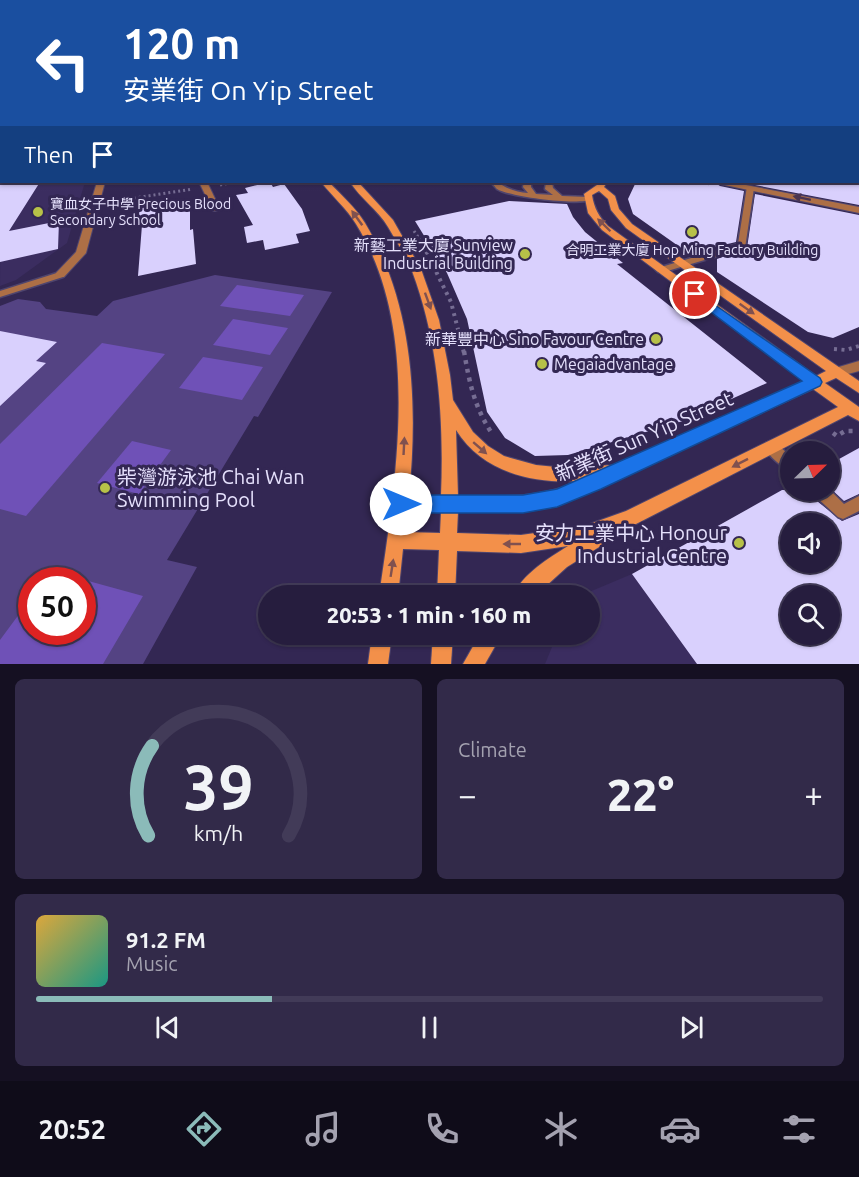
<!DOCTYPE html>
<html lang="en">
<head>
<meta charset="utf-8">
<style>
  body { margin:0; font-family:Ubuntu,"Noto Sans TC",sans-serif; background:#322a49; color:#f1f3f6; height:100vh; display:flex; flex-direction:column; font-size:22px; white-space:nowrap }
  * { box-sizing:border-box; margin:0 }
  p { font-size:20px; color:#a4a2b0 }
  .icon { flex:none; width:33px; height:33px; fill:none; stroke:currentColor; stroke-width:2; stroke-linecap:round; stroke-linejoin:round }
  .map { position:relative; height:664px; overflow:hidden }
  .panel { display:flex; flex-direction:column; gap:15px; padding:15px; background:#151022; flex:1 }
  .panel>* { flex:none }
  .top-card { position:absolute; left:0px; top:0px; width:860px; height:183px; box-shadow:0 2px 4px #0004,0 0 0 2px #423b58; background:#1a4fa0; color:#fff; overflow:hidden }
  .needle { width:39px; rotate:67deg }
  .fabs { position:absolute; left:780px; top:441px; display:grid; gap:12px }
  .fabs a { display:grid; place-items:center; width:60px; height:60px; border-radius:50%; background:#261d3e; box-shadow:0 2px 4px #0004,0 0 0 2px #423b58; font-size:30px }
  .speed { position:absolute; left:18px; top:567px; display:flex; gap:12px; font-size:30px; font-weight:700; text-align:center }
  .speed>* { display:grid; place-content:center; width:78px; height:78px; border-radius:50%; background:#261d3e; box-shadow:0 2px 4px #0004,0 0 0 2px #423b58; line-height:1 }
  .speed .limit { border:9px solid #d22; background:#fff; color:#111 }
  .pin { position:absolute; display:grid; place-items:center; width:51px; height:51px; color:#fff; margin:-26px; border:3px solid #fff; border-radius:50%; box-shadow:0 2px 6px #0007 }
  .me { position:absolute; width:66px; margin:-33px; rotate:90deg; stroke-linejoin:round; filter:drop-shadow(0 0 4px #0008) }
  .turn { display:flex; align-items:center; gap:21px; height:126px; padding:0 24px; font-size:27px }
  .turn .icon { width:78px; height:78px; stroke-width:2.5 }
  .turn b { display:block; font-size:42px; line-height:51px }
  .then { display:flex; align-items:center; height:57px; padding:0 24px; background:#0003; gap:12px; font-size:22px }
  .big { font-size:45px; font-weight:800; line-height:1.1 }
  .panel .tile { flex:1; display:flex; flex-direction:column; justify-content:center; gap:9px; min-width:0; padding:0 21px; border-radius:9px; background:#322a49 }
  .panel .dial { align-items:center; gap:0 }
  .dial svg { height:156px; overflow:visible; fill:none; stroke:#423b58; stroke-width:7; stroke-linecap:round; text-anchor:middle }
  .dial text { fill:#f1f3f6; stroke:none }
  .song { display:flex; align-items:center; gap:18px }
  .cover { width:72px; height:72px; border-radius:9px; background:linear-gradient(135deg,hsl(40 70% 55%),hsl(170 70% 35%)) }
  .played { height:6px; border-radius:3px; background:linear-gradient(90deg,#8bbbb9 30%,#423b58 30%) }
  .keys { display:flex; justify-content:space-around; direction:ltr }
  .heat { display:flex; justify-content:space-between; align-items:center; font-size:33px; direction:ltr }
  .panel .tiles { flex:1; display:grid; gap:15px; grid-template-columns:1fr 1fr }
  .tile:last-child { grid-column:span 2 }
  .trip { position:absolute; left:258px; top:585px; width:342px; height:60px; border-radius:30px; background:#261d3e; box-shadow:0 2px 4px #0004,0 0 0 2px #423b58; font-weight:800; line-height:60px; text-align:center }
  .tab-bar { display:flex; height:96px; justify-content:space-around; align-items:center; background:#0f0c19; color:#a4a2b0 }
  .tab-bar .icon { width:42px; height:42px }
  .tab-bar .on { color:#8bbbb9 }
  .tab-bar b { font-size:27px; color:#f1f3f6 }
  .map>svg:first-child { display:block }
  .built { fill:#3b2d60 }
  .green { fill:#544383; fill-rule:evenodd }
  .water { fill:#6f51b7 }
  .building { fill:#d9d0fd; fill-rule:evenodd }
  .lines { fill:none; stroke-linecap:round; stroke-linejoin:round }
  .lane-casing { stroke:#4f456e; stroke-width:3 }
  .street-casing { stroke:#4f456e; stroke-width:2 }
  .secondary-casing { stroke:#4f456e; stroke-width:2 }
  .path-far2 { stroke:#766d93; stroke-width:3; stroke-dasharray:2 3; stroke-linecap:butt }
  .path-far1 { stroke:#766d93; stroke-width:4; stroke-dasharray:3 4.5; stroke-linecap:butt }
  .path { stroke:#766d93; stroke-width:4.5; stroke-dasharray:4 5; stroke-linecap:butt }
  .lane { fill:#ad6f46; fill-rule:evenodd }
  .street { fill:#ad6f46; fill-rule:evenodd }
  .secondary { fill:#f3904a; fill-rule:evenodd }
  .oneway { fill:#4b3550 }
  .oneway2 { fill:#80514f }
  .route { fill:#1a73e8; stroke:#114b97; stroke-width:1.5 }
  .poi-dot { fill:#b7c148; stroke:#332753; stroke-width:2 }
  .labels { text-anchor:middle; dominant-baseline:central; stroke-width:6; stroke-linejoin:round; paint-order:stroke }
  .far-poi-label { font-size:14px; fill:#e5e0fc; stroke:#332753; text-anchor:start }
  .poi-label { font-size:16px; fill:#e5e0fc; stroke:#332753; text-anchor:end }
  .near-street-label { font-size:20px; fill:#e5e0fc; stroke:#332753 }
  .near-poi-label { font-size:20px; fill:#e5e0fc; stroke:#332753; text-anchor:start }
</style>
</head>
<body>
<div class="map">
<svg width="859" height="664" viewBox="0 0 859 664">
  <rect width="100%" height="100%" fill="#332753"/>
  <g class="built">
    <polygon points="1,172 2,182 85,182 67,243 16,280 0,286"/>
    <polygon points="632,574 697,664 545,664 557,635 590,634 590,596 582,595"/>
  </g>
  <path class="green" d="M215 275 332 292 258 417 254 416 167 560 197 567 143 664H0V306L18 299 40 302 46 309 97 316 113 301ZM32 580H82V632H32Z"/>
  <g class="water">
    <polygon points="237,285 304,295 290,316 220,306"/>
    <polygon points="233,319 288,328 270,355 213,345"/>
    <polygon points="102,343 165,354 26,516 0,509 0,444"/>
    <polygon points="203,357 263,367 242,400 179,388"/>
    <polygon points="132,441 171,450 139,494 97,483"/>
    <polygon points="52,571 143,596 103,664 0,664 0,640 31,598 32,632 82,632 82,580 45,580"/>
  </g>
  <g class="building">
    <polygon points="0,182 40,182 9,231 59,221 58,249 0,262"/>
    <polygon points="270,182 273,187 284,184 302,209 310,231 296,234 299,243 265,250 263,240 247,243 244,227 253,225 236,195 248,193 245,188"/>
    <polygon points="636,182 714,182 720,186 744,191 736,242 694,252 684,250 633,214 628,199"/>
    <polygon points="739,182 859,182 859,205"/>
    <polygon points="755,194 859,215 859,327 833,338 808,332 717,272 717,259 747,248"/>
    <polygon points="173,200 172,206 190,203 190,230 193,229 196,264 138,276 142,225 138,226 140,205"/>
    <polygon points="509,201 567,204 573,217 585,232 623,263 617,264 767,383 683,421 568,455 535,456 505,438 487,412 467,319 447,273 415,221"/>
    <polygon points="0,331 57,342 36,361 46,363 0,406"/>
    <polygon points="859,448 859,494 844,501 830,488 830,464"/>
    <path d="M782 490H810L812 497 842 521 859 514V664H697L632 574ZM790 524H830V562H790ZM790 596H830V634H790Z"/>
  </g>
  <g class="lines">
    <g class="lane-casing">
      <g id="lane">
        <rect x="858" y="114" width="1" height="4"/>
        <path d="M490 182H498C506 189 517 192 528 193L523 187 524 182H531V187L536 194 553 195 545 189 546 182H552L553 188 562 196 588 197 592 199C580 206 510 197 497 189 496 188 492 183 490 182Z"/>
        <polygon points="747,186 754,188 745,248 664,272 658,272 656,270 658,268 738,244"/>
        <polygon points="60,272 65,275 63,277 0,297 0,291"/>
        <path d="M771 441 776 443 790 456V470C781 467 769 456 764 447L766 443Z"/>
        <polygon points="812,490 830,490 844,504 859,496 859,511 843,519 838,517 814,495"/>
      </g>
    </g>
    <g class="street-casing">
      <g id="street">
        <rect x="858" y="152" width="1" height="4"/>
        <polygon points="97,182 105,182 86,253 64,277 56,277 55,275 56,273 76,252"/>
        <polygon points="199,182 207,182 220,209 219,211 213,211"/>
        <polygon points="716,182 730,182 859,207 859,213 720,184"/>
        <polygon points="859,361 859,371 837,377 832,375 830,372 832,369"/>
      </g>
    </g>
    <g class="secondary-casing">
      <g id="secondary">
        <path d="M321 182H329C341 195 356 208 365 223 414 305 418 404 409 496H441C444 420 439 343 412 271 406 256 396 241 388 227 378 210 360 198 350 182H358L393 220 421 269 439 320 450 375 453 400 473 432 488 446 504 456 536 465 556 467 617 465 804 381 602 230 588 213 584 194 597 185 599 182H607L604 187 615 196 619 209 632 224 859 381V393L836 378 825 383 859 407V421L848 415 636 524 614 532 612 539 567 567 535 596H513C522 574 549 558 568 546L521 553 457 551 455 596H437L439 550 403 549 398 596H379C396 479 422 330 356 224 347 209 332 196 321 182ZM599 191 608 199 611 210 626 228 826 371 816 376 608 226C599 217 594 208 592 195ZM813 389 838 407 626 511 584 526 521 535 457 533 458 512H523L557 506 600 488ZM456 430C483 473 534 484 581 481 536 499 505 496 458 496ZM407 512H441L440 533 405 532Z"/>
        <polygon points="372,634 392,634 388,664 368,664"/>
        <polygon points="433,634 453,634 451,664 431,664"/>
        <polygon points="480,634 502,634 485,664 463,664"/>
      </g>
    </g>
    <g class="path-far2">
      <polyline points="699,182 709,184"/>
      <polyline points="220,185 234,182"/>
      <polyline points="109,202 193,189"/>
      <polyline points="414,231 424,246"/>
    </g>
    <g class="path-far1">
      <polyline points="423,245 451,302 464,353"/>
      <polyline points="834,349 846,350 859,346"/>
    </g>
    <g class="path">
      <path d="M464 351C469 381 474 406 491 432"/>
      <polyline points="833,433 837,436 845,431 853,431"/>
    </g>
    <use href="#lane" class="lane"/>
    <use href="#street" class="street"/>
    <use href="#secondary" class="secondary"/>
  </g>
  <defs><path id="oneway-solid" d="M-6-.8H1V-3.2L6.5 0L1 3.2V.8H-6Z" transform="scale(1.5)"/></defs>
  <use class="oneway" href="#oneway-solid" transform="translate(802 198) rotate(-168)"/>
  <g class="oneway2">
    <use href="#oneway-solid" transform="translate(357 218) rotate(-126)"/>
    <use href="#oneway-solid" transform="translate(604 225) rotate(-136)"/>
    <use href="#oneway-solid" transform="translate(428 301) rotate(70)"/>
    <use href="#oneway-solid" transform="translate(747 309) rotate(35)"/>
    <use href="#oneway-solid" transform="translate(404 446) rotate(-87)"/>
    <use href="#oneway-solid" transform="translate(480 448) rotate(41)"/>
    <use href="#oneway-solid" transform="translate(740 463) rotate(153)"/>
    <use href="#oneway-solid" transform="translate(512 544) rotate(-180)"/>
    <use href="#oneway-solid" transform="translate(392 568) rotate(-81)"/>
  </g>
  <linearGradient id="sky" x2="0" y2="1"><stop stop-color="#1c152e"/><stop offset="0.52" stop-color="#4a4771"/><stop offset="1" stop-color="#4a4771" stop-opacity="0"/></linearGradient>
  <rect width="859" height="192" fill="url(#sky)"/>
  <polygon class="route" points="695,291 820,378 822,382 820,386 601,489 557,507 523,513 401,513 394,510 391,504 394,498 401,495 523,495 557,489 802,381 691,297 689,294 691,292"/>
  <g class="poi-dot">
    <circle cx="38" cy="212" r="6"/>
    <circle cx="692" cy="232" r="6"/>
    <circle cx="525" cy="254" r="6"/>
    <circle cx="656" cy="339" r="6"/>
    <circle cx="542" cy="364" r="6"/>
    <circle cx="105" cy="488" r="6"/>
    <circle cx="739" cy="543" r="6"/>
  </g>
  <g class="labels">
    <g class="far-poi-label">
      <text x="50" y="204">寶血女子中學 Precious Blood<tspan x="50" dy="16">Secondary School</tspan></text>
      <text x="692" y="250" text-anchor="middle">合明工業大廈 Hop Ming Factory Building</text>
    </g>
    <g class="poi-label">
      <text x="513" y="245">新藝工業大廈 Sunview<tspan x="513" dy="18">Industrial Building</tspan></text>
      <text x="644" y="339">新華豐中心 Sino Favour Centre</text>
      <text x="554" y="364" text-anchor="start">Megaiadvantage</text>
    </g>
    <g class="near-street-label">
      <text transform="translate(644 436) rotate(-24)">新業街 Sun Yip Street</text>
    </g>
    <g class="near-poi-label">
      <text x="117" y="476">柴灣游泳池 Chai Wan<tspan x="117" dy="23">Swimming Pool</tspan></text>
      <text x="727" y="532" text-anchor="end">安力工業中心 Honour<tspan x="727" dy="23">Industrial Centre</tspan></text>
    </g>
  </g>
</svg>
<div class="fabs">
<a><svg class="needle" viewBox="-14 -14 28 28"><path d="M0-13l5 13h-10z" fill="#e53935"/><path d="M0 13l5-13h-10z" fill="#a4a2b0"/></svg></a>
<a><svg class="icon" aria-label="sound" viewBox="0 0 24 24"><path d="M4 9h4l5-4v14l-5-4H4zM17 9q2 3 0 6"/></svg></a>
<a><svg class="icon" aria-label="search" viewBox="0 0 24 24"><circle cx="10" cy="10" r="6"/><path d="M15 15l6 6"/></svg></a>
</div>
<div class="speed"><div class="limit">50</div></div>
<div class="pin" style="left:695px;top:294px;background:#d93025"><svg class="icon" aria-label="arrive" viewBox="0 0 24 24"><path d="M6 21V4h12l-3 4 3 4H6"/></svg></div>
<svg class="me" style="left:401px;top:504px" viewBox="-20 -20 40 40"><circle r="19" fill="#fff"/><path d="M0-13L10 11 0 6-10 11z" fill="#1a73e8"/></svg>
<div class="trip">20:53 · 1 min · 160 m</div>
<div class="top-card">
<div class="turn"><svg class="icon" aria-label="left" viewBox="0 0 24 24"><path d="M17 20v-9H6M10 6l-5 5 5 5"/></svg><div><b>120 m</b>安業街 On Yip Street</div></div>
<div class="then">Then<svg class="icon" aria-label="arrive" viewBox="0 0 24 24"><path d="M6 21V4h12l-3 4 3 4H6"/></svg></div>
</div>
</div>
<section class="panel">
<div class="tiles">
<div class="tile dial"><svg viewBox="0 0 100 80">
<path d="M14 69A42 42 0 1 1 86 69"/>
<path d="M14 69A42 42 0 0 1 16 23" stroke="#8bbbb9"/>
<text x="50" y="56" font-size="32" font-weight="700">39</text>
<text x="50" y="72" font-size="11">km/h</text>
</svg></div>
<div class="tile"><p>Climate</p>
<div class="heat"><a>−</a><b class="big">22°</b><a>+</a></div>
</div>
<div class="tile">
<div class="song"><i class="cover"></i><div><b>91.2 FM</b><p>Music</p></div></div>
<div class="played"></div>
<div class="keys"><svg class="icon" aria-label="previous" viewBox="0 0 24 24"><path d="M18 5L8 12l10 7zM5 5v14"/></svg><svg class="icon" aria-label="pause" viewBox="0 0 24 24"><path d="M8 5v14M16 5v14"/></svg><svg class="icon" aria-label="next" viewBox="0 0 24 24"><path d="M6 5l10 7-10 7zM19 5v14"/></svg></div>
</div>
</div>
</section>
<nav class="tab-bar">
<b>20:52</b>
<svg class="icon on" aria-label="directions" viewBox="0 0 24 24"><path d="M12 3l9 9-9 9-9-9zM9 14v-3h6M13 9l2 2-2 2"/></svg>
<svg class="icon" aria-label="music" viewBox="0 0 24 24"><path d="M9 18V5l10-2v13"/><circle cx="6" cy="18" r="3"/><circle cx="16" cy="16" r="3"/></svg>
<svg class="icon" aria-label="phone" viewBox="0 0 24 24"><path d="M5 4h4l2 5-3 2q2 4 5 5l2-3 5 2v4C11 20 4 13 5 4z"/></svg>
<svg class="icon" aria-label="climate" viewBox="0 0 24 24"><path d="M12 3v18M4 7l16 10M4 17L20 7"/></svg>
<svg class="icon" aria-label="car" viewBox="0 0 24 24"><path d="M5 17H2v-5l4-1 3-4h7l3 4 3 1v5h-3M9 17h6M6 11h13"/><circle cx="7" cy="17" r="2"/><circle cx="17" cy="17" r="2"/></svg>
<svg class="icon" aria-label="filters" viewBox="0 0 24 24"><path d="M4 7h16M4 17h16"/><circle cx="9" cy="7" r="2"/><circle cx="15" cy="17" r="2"/></svg>
</nav>
</body>
</html>
